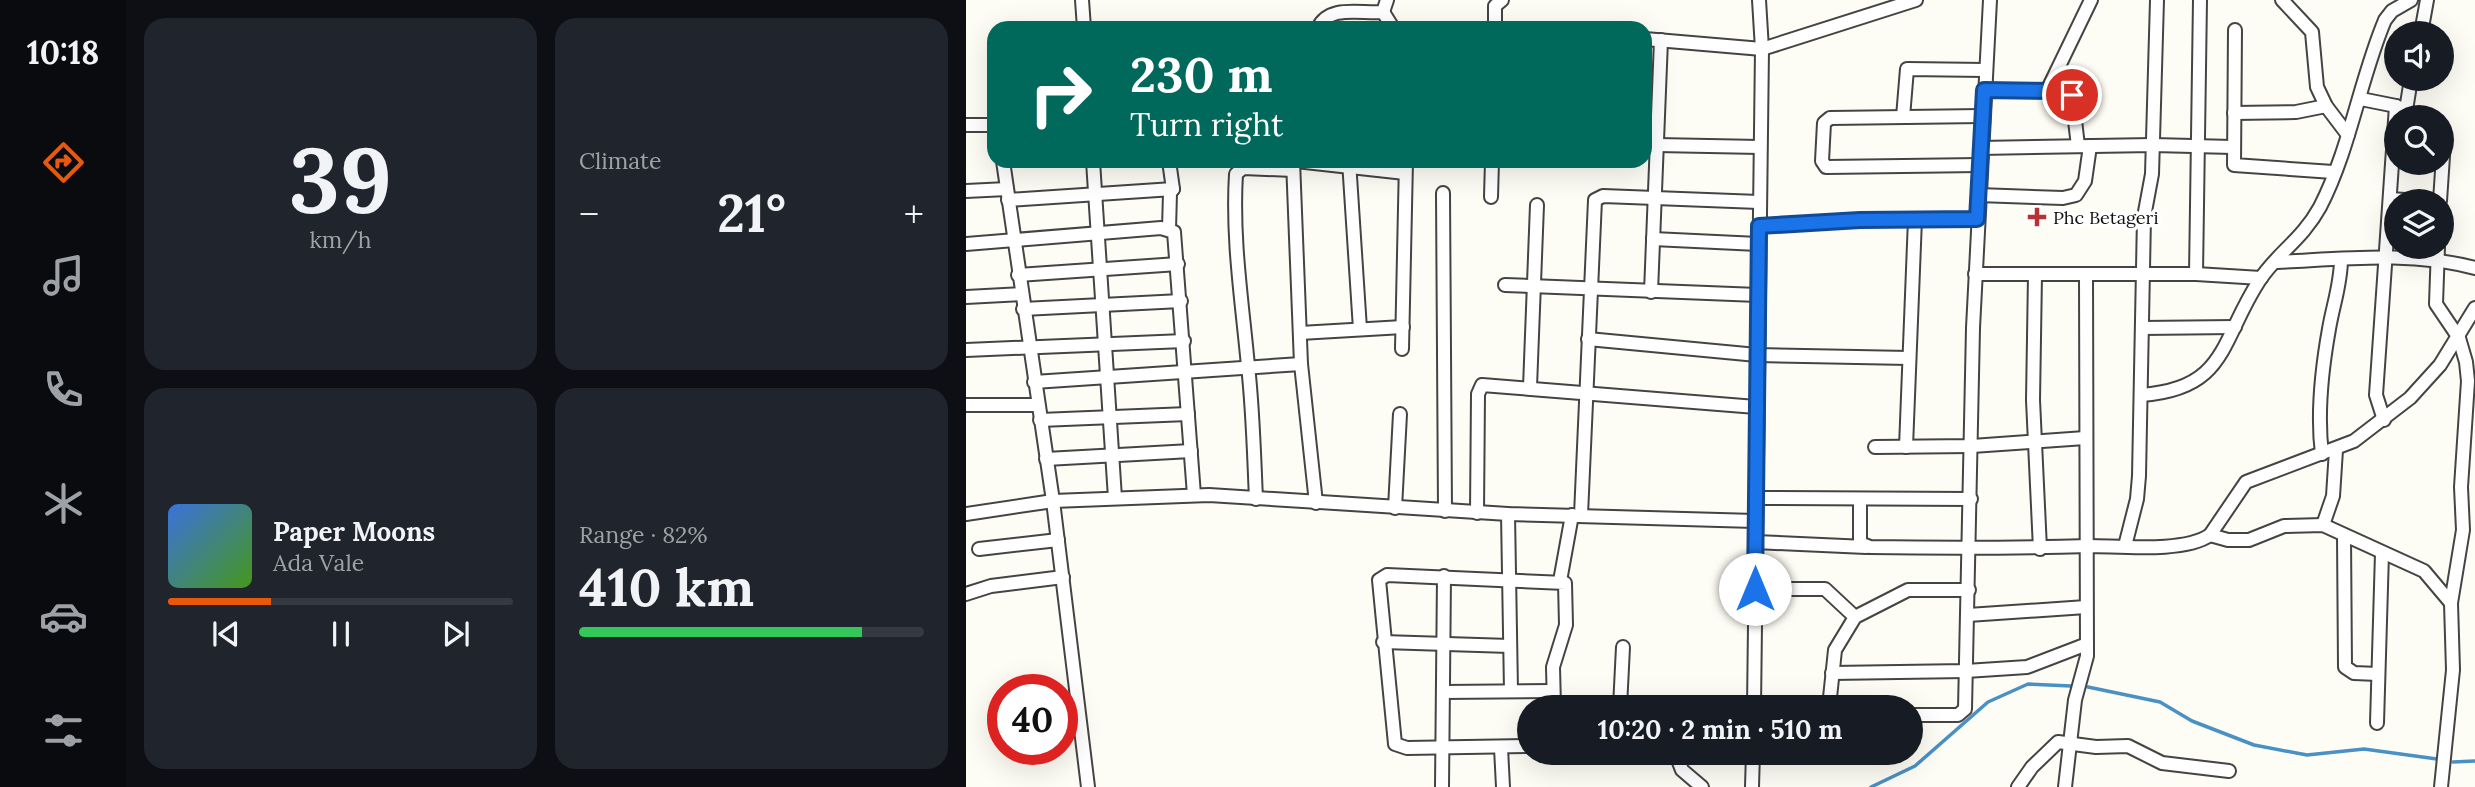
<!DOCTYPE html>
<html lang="en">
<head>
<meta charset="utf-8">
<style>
  body { margin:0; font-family:Lora,serif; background:#20242c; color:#f1f3f6; height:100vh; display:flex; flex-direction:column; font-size:26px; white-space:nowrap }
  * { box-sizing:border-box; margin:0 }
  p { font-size:23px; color:#9ea1a6 }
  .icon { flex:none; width:38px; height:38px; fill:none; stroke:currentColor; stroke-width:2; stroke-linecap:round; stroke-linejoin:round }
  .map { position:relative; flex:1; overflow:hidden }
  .panel { display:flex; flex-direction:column; gap:18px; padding:18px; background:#0d0f14; width:840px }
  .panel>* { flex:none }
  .hud { position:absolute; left:21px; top:21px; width:665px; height:147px; border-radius:21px; box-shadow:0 7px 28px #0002; background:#00695c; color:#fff; overflow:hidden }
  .buttons { position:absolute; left:1418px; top:21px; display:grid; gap:14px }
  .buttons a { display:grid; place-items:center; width:70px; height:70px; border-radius:50%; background:#171b24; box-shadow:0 7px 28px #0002; font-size:35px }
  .speed { position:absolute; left:21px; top:674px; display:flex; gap:14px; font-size:35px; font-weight:700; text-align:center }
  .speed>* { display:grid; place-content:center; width:91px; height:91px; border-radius:50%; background:#171b24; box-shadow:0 7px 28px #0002; line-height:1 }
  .speed .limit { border:10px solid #d22; background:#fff; color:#111 }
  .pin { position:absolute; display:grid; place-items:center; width:60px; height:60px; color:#fff; margin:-30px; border:4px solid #fff; border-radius:50%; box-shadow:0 2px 7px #0007 }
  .me { position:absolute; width:77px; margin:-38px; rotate:0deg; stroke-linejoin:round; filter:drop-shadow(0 0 5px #0008) }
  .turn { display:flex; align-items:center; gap:24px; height:147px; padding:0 28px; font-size:32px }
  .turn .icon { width:91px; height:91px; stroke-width:2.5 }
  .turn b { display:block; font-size:49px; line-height:60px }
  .big { font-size:52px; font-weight:800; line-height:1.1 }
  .panel .tile { flex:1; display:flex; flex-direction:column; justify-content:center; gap:10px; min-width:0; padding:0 24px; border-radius:21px; background:#20242c }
  .panel .dial { align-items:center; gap:0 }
  .dial b { font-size:91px; line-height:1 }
  .song { display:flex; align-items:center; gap:21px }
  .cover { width:84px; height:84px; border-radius:10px; background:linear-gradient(135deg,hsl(220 70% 55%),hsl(100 70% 35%)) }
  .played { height:7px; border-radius:4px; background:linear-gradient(90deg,#ea580c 30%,#363941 30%) }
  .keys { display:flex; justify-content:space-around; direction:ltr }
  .heat { display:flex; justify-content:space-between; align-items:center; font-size:38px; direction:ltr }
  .charge { height:10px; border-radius:5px; background:linear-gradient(90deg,#34c759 82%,#363941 0) }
  .panel .tiles { flex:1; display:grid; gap:18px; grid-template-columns:repeat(2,1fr) }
  .trip { position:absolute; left:551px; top:695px; width:406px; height:70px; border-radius:35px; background:#171b24; box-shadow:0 7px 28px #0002; font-weight:800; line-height:70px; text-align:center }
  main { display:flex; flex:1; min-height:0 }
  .menu { display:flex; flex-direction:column; width:126px; justify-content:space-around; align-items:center; background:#090b0e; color:#9ea1a6 }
  .menu .icon { width:49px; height:49px }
  .menu .active { color:#ea580c }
  .menu b { font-size:32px; color:#f1f3f6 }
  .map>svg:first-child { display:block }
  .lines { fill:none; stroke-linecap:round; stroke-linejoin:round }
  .stream { stroke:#4990c5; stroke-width:3.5 }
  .minor-casing { stroke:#444; stroke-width:16 }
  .minor { stroke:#fff; stroke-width:12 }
  .route-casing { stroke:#114b97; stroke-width:18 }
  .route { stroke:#1a73e8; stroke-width:12 }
  .poi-dot { fill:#b83134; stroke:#fff; stroke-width:2.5 }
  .labels { text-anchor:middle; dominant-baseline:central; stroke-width:7; stroke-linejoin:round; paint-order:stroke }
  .poi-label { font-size:18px; fill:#111; stroke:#fff; text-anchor:start }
</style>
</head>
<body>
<main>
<nav class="menu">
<b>10:18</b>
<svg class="icon active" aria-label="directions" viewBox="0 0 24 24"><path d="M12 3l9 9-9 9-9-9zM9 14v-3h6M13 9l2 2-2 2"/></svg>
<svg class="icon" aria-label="music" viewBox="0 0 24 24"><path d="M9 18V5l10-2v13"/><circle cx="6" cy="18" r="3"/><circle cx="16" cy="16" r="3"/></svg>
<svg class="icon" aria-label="phone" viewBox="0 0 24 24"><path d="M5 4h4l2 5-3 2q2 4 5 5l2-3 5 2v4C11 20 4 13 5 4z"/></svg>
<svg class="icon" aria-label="climate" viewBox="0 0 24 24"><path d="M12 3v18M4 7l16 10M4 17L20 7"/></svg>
<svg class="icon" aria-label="car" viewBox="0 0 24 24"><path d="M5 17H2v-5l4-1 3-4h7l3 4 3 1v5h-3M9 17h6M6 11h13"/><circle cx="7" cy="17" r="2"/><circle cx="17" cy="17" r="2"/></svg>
<svg class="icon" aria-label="filters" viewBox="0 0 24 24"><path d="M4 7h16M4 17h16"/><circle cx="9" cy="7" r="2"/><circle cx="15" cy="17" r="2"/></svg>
</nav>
<section class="panel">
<div class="tiles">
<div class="tile dial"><b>39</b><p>km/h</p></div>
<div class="tile"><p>Climate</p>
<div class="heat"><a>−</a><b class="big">21°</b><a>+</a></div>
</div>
<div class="tile">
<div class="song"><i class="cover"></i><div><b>Paper Moons</b><p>Ada Vale</p></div></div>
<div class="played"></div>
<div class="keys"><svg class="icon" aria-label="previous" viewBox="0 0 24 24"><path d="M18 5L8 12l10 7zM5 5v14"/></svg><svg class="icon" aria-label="pause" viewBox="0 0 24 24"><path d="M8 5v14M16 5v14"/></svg><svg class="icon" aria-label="next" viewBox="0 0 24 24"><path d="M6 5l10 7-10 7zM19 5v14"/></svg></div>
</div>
<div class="tile"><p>Range · 82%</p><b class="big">410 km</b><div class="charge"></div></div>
</div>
</section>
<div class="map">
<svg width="1509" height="787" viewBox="0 0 1509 787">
  <rect width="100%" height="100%" fill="#fefdf5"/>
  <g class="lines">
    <g class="stream">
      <polyline points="1122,687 1194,702 1226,721 1288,745 1341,755 1398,749 1471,759"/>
      <polyline points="1487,762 1509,761"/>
      <polyline points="905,787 949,766 1022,702 1062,684 1105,686"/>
    </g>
    <g class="minor-casing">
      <g id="minor">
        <polyline points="116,0 118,28"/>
        <polyline points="1316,0 1346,32 1351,87 1360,106 1382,135"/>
        <polyline points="417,12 427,28"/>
        <path d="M352 28C363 4 395 14 417 12L421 0"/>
        <polyline points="529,28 529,6 536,0"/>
        <polyline points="1269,30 1268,165 1367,172"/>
        <polyline points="1455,33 1461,0"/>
        <polyline points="679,39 796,49 950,0"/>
        <polyline points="1018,90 1092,91 1106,95 1112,146"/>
        <polyline points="1081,91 1125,0"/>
        <polyline points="1395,99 1430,106 1455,117"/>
        <polyline points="1440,110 1445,79"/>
        <polyline points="1268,113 1330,112 1360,106"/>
        <polyline points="937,117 941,69 1019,70"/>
        <polyline points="0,125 28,125"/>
        <polyline points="691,145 794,147"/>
        <polyline points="1014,148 1187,145 1267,147"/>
        <polyline points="127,161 149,498"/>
        <polyline points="327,161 335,364 350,503"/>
        <polyline points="330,161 439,173"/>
        <polyline points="383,161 394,329"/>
        <polyline points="1014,165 860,167 856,161 858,123 864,118 1016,116"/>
        <polyline points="0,191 41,189"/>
        <polyline points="477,193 479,511"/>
        <polyline points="1012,195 1097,198 1110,195 1119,181 1124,146"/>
        <polyline points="525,197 526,161"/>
        <polyline points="1424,199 1455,201"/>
        <polyline points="42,200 207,189"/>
        <polyline points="1474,201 1478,141 1475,128"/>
        <polyline points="793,226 894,220 1011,219"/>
        <polyline points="203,229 204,193 207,189 203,161"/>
        <polyline points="687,239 792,244"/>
        <polyline points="0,244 195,228 208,232 228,495"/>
        <polyline points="1472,247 1470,304 1493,338 1500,362 1502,381 1495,487 1497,530 1485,603 1487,670 1475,787"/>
        <path d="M1311 262C1377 259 1444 251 1509 268"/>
        <polyline points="1009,274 1230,274 1295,278"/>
        <polyline points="1230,274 1234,0"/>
        <polyline points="52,275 212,264"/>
        <polyline points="1069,275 1067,400 1074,549"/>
        <polyline points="539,285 792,295"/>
        <polyline points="685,292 695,40"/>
        <polyline points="0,297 55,294"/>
        <polyline points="57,309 215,301"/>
        <polyline points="1176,328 1269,327"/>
        <polyline points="334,333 437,327"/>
        <polyline points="622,339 791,355 943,358"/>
        <polyline points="436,349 440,161"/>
        <polyline points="0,350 218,341"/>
        <polyline points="68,382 335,364"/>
        <polyline points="564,387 571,205"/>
        <path d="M1175 395C1261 389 1254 341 1293 281 1310 254 1336 240 1354 207 1384 149 1394 79 1419 20L1426 11 1445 0"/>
        <polyline points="0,405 72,405"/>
        <polyline points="74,420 222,414"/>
        <polyline points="1418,420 1410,395 1430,106"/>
        <polyline points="909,447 1006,446 1119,438"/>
        <polyline points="940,447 949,219"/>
        <path d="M1356 454C1351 415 1356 368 1363 329 1367 305 1375 284 1375 259"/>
        <polyline points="80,459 225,451"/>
        <polyline points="789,498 1005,499"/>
        <path d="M290 499C288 455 287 410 282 366 276 301 266 239 270 174L277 168 327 170"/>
        <path d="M894 499V543L904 547C977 548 1050 548 1123 546 1154 546 1218 553 1244 535L1280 482 1388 441 1444 398 1474 365 1509 308"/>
        <polyline points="429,508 434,414"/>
        <polyline points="511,513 512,394 516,385 790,407"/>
        <polyline points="0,514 87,501 37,161"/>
        <polyline points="542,514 545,691"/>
        <polyline points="615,515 629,200 637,196 793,202"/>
        <polyline points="1357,525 1367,496 1370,450"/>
        <polyline points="1244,535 1262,540 1283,540 1318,526 1357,525 1458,571 1485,603"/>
        <polyline points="1378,536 1379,667 1388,673 1412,674"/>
        <polyline points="789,542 900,547"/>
        <polyline points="1159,546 1171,499 1173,476 1178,217 1186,174 1191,0"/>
        <polyline points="13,549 92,540"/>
        <polyline points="594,581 606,515"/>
        <polyline points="789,589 859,589 889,617"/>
        <polyline points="0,594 25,586 97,577"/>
        <polyline points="1002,615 1120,607"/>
        <polyline points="417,642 544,646"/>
        <polyline points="866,673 1000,671 1061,667 1121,644"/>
        <polyline points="477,692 587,691"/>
        <polyline points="654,707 657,647"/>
        <polyline points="788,707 796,49 793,0"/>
        <polyline points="863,707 869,650 889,617 942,590 1003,590"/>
        <polyline points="945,715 992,715 999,709 1007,328 1024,0"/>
        <polyline points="1411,723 1416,553"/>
        <polyline points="564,746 441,748 429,744 413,580 421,575 599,583 600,625 587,667 588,707"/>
        <polyline points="535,748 537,787"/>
        <polyline points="709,752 716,770 736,787"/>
        <polyline points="122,787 87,501 243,495 542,514 789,521"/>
        <polyline points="476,787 478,576"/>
        <polyline points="786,787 787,752"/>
        <polyline points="1052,787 1066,767 1092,742 1130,747 1162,746 1196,763 1263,771"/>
        <polyline points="1099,787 1109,700 1121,656 1120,276"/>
      </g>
    </g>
    <use href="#minor" class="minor"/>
  </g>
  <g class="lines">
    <g class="route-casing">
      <polyline id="route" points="789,589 793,226 894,220 1011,219 1018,90 1093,91 1106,95"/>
    </g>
    <use href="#route" class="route"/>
  </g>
  <path class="poi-dot" d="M1067.5 206.5h7v7h7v7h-7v7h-7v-7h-7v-7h7z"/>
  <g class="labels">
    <g class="poi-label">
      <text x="1087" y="217">Phc Betageri</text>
    </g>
  </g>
</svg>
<div class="buttons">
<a><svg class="icon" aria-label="sound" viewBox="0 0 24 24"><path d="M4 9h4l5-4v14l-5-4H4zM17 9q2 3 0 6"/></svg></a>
<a><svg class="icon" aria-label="search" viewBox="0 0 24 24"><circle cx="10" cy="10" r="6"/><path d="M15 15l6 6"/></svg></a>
<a><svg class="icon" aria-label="layers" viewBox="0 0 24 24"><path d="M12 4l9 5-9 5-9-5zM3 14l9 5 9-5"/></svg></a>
</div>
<div class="speed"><div class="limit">40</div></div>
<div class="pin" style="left:1106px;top:95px;background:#d93025"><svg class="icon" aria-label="arrive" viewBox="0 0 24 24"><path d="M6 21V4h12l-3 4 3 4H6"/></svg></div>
<svg class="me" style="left:789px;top:589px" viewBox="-20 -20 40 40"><circle r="19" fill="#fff"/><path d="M0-13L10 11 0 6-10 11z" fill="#1a73e8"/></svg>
<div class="trip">10:20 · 2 min · 510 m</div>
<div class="hud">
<div class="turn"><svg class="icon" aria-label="right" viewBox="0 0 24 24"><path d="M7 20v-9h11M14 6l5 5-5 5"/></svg><div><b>230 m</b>Turn right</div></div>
</div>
</div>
</main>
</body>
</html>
